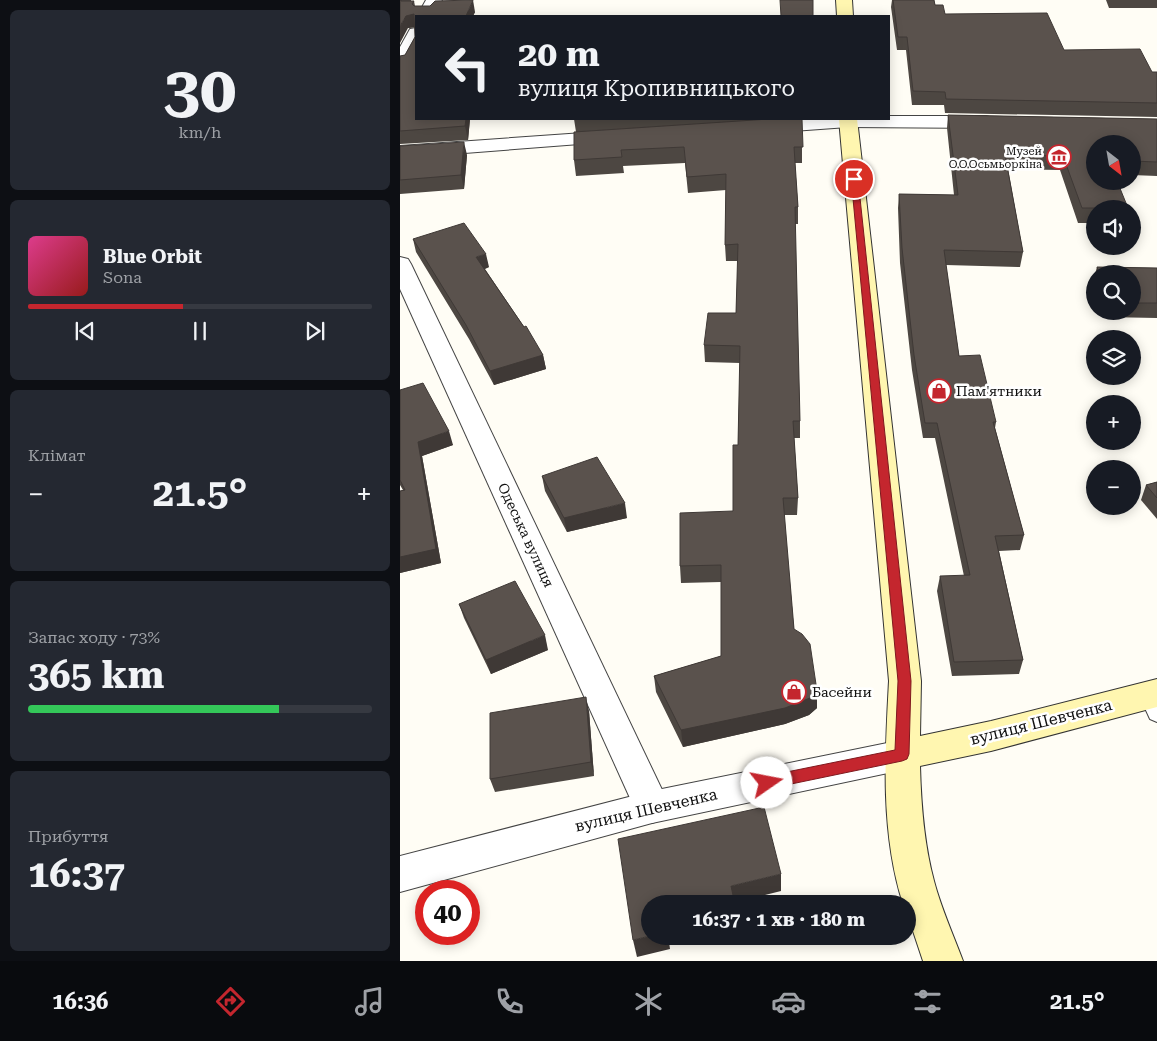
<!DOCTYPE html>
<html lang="uk">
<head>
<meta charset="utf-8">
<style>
  body { margin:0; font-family:"Roboto Serif",serif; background:#242831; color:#f1f3f6; height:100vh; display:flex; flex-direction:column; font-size:19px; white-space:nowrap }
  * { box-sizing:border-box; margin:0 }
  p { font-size:16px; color:#9ea1a6 }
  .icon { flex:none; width:28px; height:28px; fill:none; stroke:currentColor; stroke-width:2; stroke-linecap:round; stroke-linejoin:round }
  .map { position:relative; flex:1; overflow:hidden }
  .drawer { display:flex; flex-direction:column; gap:10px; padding:10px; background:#0d0f14; width:400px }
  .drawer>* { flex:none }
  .guide { position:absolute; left:15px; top:15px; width:475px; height:105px; border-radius:0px; box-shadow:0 2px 12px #0003; background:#171b24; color:#f1f3f6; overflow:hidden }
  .needle { width:32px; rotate:149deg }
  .tools { position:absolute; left:686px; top:135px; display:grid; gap:10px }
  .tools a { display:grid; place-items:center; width:55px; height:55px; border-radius:50%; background:#171b24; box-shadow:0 2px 12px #0003; font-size:25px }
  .speed { position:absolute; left:15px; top:880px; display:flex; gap:10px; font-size:25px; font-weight:700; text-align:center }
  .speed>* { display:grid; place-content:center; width:65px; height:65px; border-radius:50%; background:#171b24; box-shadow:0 2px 12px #0003; line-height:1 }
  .speed .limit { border:8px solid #d22; background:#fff; color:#111 }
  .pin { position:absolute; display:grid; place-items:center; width:42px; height:42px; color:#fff; margin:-21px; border:2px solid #fff; border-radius:50%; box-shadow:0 1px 5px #0007 }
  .me { position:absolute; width:55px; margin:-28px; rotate:78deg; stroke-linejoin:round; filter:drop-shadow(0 0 4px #0008) }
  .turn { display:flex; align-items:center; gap:18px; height:105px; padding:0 20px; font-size:22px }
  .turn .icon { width:65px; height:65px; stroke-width:2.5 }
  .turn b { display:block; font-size:35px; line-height:42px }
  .big { font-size:38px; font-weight:700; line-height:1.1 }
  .drawer .tile { flex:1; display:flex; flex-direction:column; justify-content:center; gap:8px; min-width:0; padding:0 18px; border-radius:8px; background:#242831 }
  .drawer .dial { align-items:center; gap:0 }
  .dial b { font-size:65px; line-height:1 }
  .song { display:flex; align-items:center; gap:15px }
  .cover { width:60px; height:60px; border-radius:8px; background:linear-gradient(135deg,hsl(330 70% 55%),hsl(0 70% 35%)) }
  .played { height:5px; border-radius:2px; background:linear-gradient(90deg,#c4262e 45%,#363941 45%) }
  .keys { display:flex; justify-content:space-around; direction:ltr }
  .heat { display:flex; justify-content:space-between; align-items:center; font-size:28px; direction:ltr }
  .charge { height:8px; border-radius:4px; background:linear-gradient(90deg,#34c759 73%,#363941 0) }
  .trip { position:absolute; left:241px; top:895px; width:275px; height:50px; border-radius:25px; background:#171b24; box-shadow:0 2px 12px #0003; font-weight:700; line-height:50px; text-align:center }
  .tab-bar { display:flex; height:80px; justify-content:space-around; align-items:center; background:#090b0e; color:#9ea1a6 }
  .tab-bar .icon { width:35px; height:35px }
  .tab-bar .active { color:#c4262e }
  .tab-bar b { font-size:22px; color:#f1f3f6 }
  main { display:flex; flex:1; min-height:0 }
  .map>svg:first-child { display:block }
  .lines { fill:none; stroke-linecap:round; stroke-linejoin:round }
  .service-casing { stroke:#444; stroke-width:2 }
  .minor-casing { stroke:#444; stroke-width:2 }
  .tertiary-casing { stroke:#444; stroke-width:2 }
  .secondary-casing { stroke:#333; stroke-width:2 }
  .service { fill:#fff; fill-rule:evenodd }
  .minor { fill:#fff; fill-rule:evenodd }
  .tertiary { fill:#fff; fill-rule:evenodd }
  .secondary { fill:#fff6b0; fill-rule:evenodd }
  .wall { fill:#4d4742 }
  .shaded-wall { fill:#3f3936 }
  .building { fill:#5a524d; stroke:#3f3936 }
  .route { fill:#c4262e; stroke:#7f191e }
  .labels { text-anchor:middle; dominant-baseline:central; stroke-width:5; stroke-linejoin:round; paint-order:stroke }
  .far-poi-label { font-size:11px; fill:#111; stroke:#fff; text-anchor:end }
  .poi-label { font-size:14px; fill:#111; stroke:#fff; text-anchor:start }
  .street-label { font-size:14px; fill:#111; stroke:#fff }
  .near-street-label { font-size:16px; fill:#111; stroke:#fff }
</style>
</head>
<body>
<main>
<section class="drawer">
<div class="tile dial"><b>30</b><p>km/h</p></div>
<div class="tile">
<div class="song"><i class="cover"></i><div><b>Blue Orbit</b><p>Sona</p></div></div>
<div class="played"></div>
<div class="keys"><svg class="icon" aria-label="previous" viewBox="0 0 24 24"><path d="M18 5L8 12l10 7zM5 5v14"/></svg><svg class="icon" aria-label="pause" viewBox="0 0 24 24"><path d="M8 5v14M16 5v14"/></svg><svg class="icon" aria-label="next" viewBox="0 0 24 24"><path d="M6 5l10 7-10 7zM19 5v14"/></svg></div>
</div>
<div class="tile"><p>Клімат</p>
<div class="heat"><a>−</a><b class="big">21.5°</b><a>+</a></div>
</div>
<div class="tile"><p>Запас ходу · 73%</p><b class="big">365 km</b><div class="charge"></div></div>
<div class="tile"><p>Прибуття</p><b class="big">16:37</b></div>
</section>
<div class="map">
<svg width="757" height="961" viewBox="0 0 757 961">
  <rect width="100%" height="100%" fill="#fffdf5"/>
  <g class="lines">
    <g class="service-casing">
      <polygon id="service" points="749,686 757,690 757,722 750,719 739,695 742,689"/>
    </g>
    <g class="minor-casing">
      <g id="minor">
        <polygon points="26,0 42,0 33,16 17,16"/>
        <polygon points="16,28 16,48 6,67 0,68 0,47 10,29"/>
        <polygon points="489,116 586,116 593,118 595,122 593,126 586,128 448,127 441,125 439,121 440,119 489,119"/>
        <polygon points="0,257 8,259 11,264 265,796 270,807 265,818 252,823 239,818 0,289"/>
      </g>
    </g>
    <g class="tertiary-casing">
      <g id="tertiary">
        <polygon points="401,119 456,119 457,121 455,125 448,127 365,133 358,131 356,127 358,123"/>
        <polygon points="212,131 219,133 222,137 219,141 0,158 0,146"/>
        <polygon points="502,740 514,744 519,755 514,766 502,770 252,823 0,892 0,856 252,791"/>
      </g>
    </g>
    <g class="secondary-casing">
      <g id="secondary">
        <polygon points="436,0 452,0 453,16 437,16"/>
        <path d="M439 119H457L521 681 520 736 591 721 757 679V707L591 751 520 766C521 804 524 844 534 881 541 908 553 934 563 961H523L508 916V904H503C480 832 485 754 489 681Z"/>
      </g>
    </g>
    <use href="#service" class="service"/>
    <use href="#minor" class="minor"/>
    <use href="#tertiary" class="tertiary"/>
    <use href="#secondary" class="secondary"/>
  </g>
  <g class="wall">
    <polygon points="0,0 11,0 11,1 14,1 15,6 75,12 73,16 16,16 16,119 70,119 68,140 0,144 0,56 5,55 15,37 15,27 8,28"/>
    <polygon points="492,0 534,0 535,5 545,14 664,50 752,72 757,72 757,117 545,113 544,105 512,105 506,50 497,50 491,7"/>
    <polygon points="706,0 757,0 757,8 709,8"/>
    <polygon points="548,115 757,119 757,176 732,175 732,144 695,144 695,223 678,223 660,170 608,169 623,252 620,267 546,265 559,356 596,422 595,428 624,535 620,550 599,551 623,660 619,674 552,676 537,591 540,576 564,576 535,438 523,438 512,370 500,263 498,208 499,194 554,195 547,128"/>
    <polygon points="174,119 402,119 402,163 395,163 398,207 398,224 395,224 400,421 400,438 394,438 398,498 397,515 384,515 394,629 417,691 417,708 409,715 385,724 283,747 256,692 254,676 321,656 321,582 281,583 280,566 333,511 338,445 340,363 305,362 304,345 336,313 338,261 326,261 325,245 326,190 288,193 285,163 223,166 224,173 176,176 174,160 176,132"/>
    <polygon points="0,146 67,155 64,189 0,194"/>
    <polygon points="13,239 89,267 85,269 143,355 146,369 94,385 69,339 16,252"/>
    <polygon points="697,267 757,268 757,318 705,317 703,311 732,311 732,274 695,274"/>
    <polygon points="695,274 695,286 693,281"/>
    <polygon points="0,390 53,445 22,456 41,563 0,573 0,491 3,490 0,485"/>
    <polygon points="142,476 227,518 167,532 145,491"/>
    <polygon points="757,482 757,519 741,500 746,485"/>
    <polygon points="59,604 148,650 91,674 64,618"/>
    <polygon points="189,711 194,776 95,792 90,779"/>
  </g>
  <g class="shaded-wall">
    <polygon points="73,0 75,12 73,16 66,16"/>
    <polygon points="14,14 16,27 8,28 0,43 0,26 6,16"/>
    <polygon points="66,119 70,119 68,140 65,126"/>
    <polygon points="64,142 67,155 64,189 61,175"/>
    <polygon points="86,254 89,267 79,271 76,257"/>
    <polygon points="143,355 146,369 94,385 90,371"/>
    <polygon points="49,431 53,445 22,456 41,563 0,573 0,557 18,442"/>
    <polygon points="225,503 227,518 167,532 164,518"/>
    <polygon points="145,635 148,650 91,674 86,660"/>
    <polygon points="417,691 417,708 409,715 385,724 283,747 281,730"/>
    <polygon points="186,697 189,711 194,776 191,762"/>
    <polygon points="381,874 381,891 334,903 334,904 317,904 331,886"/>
    <polygon points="250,936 268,936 270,949 237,957 233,940"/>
  </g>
  <g class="building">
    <polygon points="0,0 1,0 1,1 14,1 12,4 14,6 30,6 35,1 73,0 66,16 16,16 16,119 66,119 65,126 0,131 0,56 5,55 15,37 14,14 6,16 0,26"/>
    <polygon points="380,0 413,0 413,16 381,16"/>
    <polygon points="493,0 534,0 535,5 543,5 545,14 647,13 664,50 740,49 752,72 757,72 757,103 546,99 545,92 513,91 507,37 498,37"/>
    <polygon points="548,115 757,119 757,162 732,161 732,144 695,144 695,181 717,181 728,208 682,208 663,156 605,155 623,252 544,250 559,356 580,355 596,422 593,422 624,535 595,536 623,660 554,662 540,576 570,575 537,423 525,423 514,355 502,248 499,194 558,195"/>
    <polygon points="369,119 402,119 403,147 394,147 398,207 395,207 400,421 393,421 398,498 383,498 394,629 402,634 410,644 417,691 410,698 385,708 281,730 254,676 321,656 321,565 280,566 280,513 333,511 333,445 338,445 340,346 304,345 308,313 336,313 338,244 325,245 326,174 287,177 284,147 221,150 222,157 174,160 174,132"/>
    <polygon points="64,142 61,175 0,180 0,146"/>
    <polygon points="64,223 86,254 76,257 124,327 126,326 143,355 90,371 66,325 13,239"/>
    <polygon points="697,267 757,268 757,303 732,303 732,274 699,274"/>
    <polygon points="23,383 49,431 18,442 36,549 0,557 0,491 5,490 0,480 0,390"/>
    <polygon points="197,457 225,503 164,518 142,476"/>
    <polygon points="757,482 757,498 746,485"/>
    <polygon points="115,581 145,635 86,660 59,604"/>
    <polygon points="186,697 191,762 90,779 90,713"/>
    <polygon points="364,807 381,874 331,886 334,900 317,904 250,904 250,936 233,940 218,839"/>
  </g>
  <polygon class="route" points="451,177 458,179 511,681 509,754 507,759 502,761 367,789 362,787 360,783 362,778 367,776 495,750 498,681"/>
  <defs>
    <g id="museum-ring" transform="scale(1.25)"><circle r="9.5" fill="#fff" stroke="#c4262e" stroke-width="1.5"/><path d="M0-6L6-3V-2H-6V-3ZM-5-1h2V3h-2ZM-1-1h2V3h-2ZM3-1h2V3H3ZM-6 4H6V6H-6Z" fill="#c4262e"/></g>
    <g id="shop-ring" transform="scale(1.25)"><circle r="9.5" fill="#fff" stroke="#c4262e" stroke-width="1.5"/><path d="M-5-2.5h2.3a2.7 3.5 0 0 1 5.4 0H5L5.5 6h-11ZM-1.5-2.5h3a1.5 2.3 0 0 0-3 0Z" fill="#c4262e"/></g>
  </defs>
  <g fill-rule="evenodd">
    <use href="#museum-ring" x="659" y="157"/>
    <use href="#shop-ring" x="539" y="391"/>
    <use href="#shop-ring" x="394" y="692"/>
  </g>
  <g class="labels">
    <g class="far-poi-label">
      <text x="642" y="151">Музей<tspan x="642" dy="13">О.О.Осьмьоркіна</tspan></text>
    </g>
    <g class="poi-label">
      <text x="556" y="391">Пам'ятники</text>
      <text x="412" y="692">Басейни</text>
    </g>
    <g class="street-label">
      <text transform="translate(126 535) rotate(65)">Одеська вулиця</text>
    </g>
    <g class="near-street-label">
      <text transform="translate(641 722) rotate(-14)">вулиця Шевченка</text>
      <text transform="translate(246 810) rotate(-13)">вулиця Шевченка</text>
    </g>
  </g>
</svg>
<div class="tools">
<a><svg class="needle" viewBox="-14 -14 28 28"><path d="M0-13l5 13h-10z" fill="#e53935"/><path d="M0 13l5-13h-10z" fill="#9ea1a6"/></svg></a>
<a><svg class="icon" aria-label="sound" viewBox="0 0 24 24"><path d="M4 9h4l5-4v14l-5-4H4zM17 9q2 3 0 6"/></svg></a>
<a><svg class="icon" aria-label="search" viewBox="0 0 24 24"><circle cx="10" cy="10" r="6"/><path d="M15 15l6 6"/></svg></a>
<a><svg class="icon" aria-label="layers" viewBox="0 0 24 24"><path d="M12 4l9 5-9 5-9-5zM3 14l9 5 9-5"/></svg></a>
<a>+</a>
<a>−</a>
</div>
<div class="speed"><div class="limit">40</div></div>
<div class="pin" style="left:454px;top:179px;background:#d93025"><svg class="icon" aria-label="arrive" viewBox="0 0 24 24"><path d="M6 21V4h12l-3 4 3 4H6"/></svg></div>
<svg class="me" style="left:367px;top:783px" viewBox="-20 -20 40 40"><circle r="19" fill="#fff"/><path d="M0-13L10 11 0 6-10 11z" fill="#c4262e"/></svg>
<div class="trip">16:37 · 1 хв · 180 m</div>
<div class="guide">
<div class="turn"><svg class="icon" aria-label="left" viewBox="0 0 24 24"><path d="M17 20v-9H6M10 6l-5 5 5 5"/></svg><div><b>20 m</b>вулиця Кропивницького</div></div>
</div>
</div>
</main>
<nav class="tab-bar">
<b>16:36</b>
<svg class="icon active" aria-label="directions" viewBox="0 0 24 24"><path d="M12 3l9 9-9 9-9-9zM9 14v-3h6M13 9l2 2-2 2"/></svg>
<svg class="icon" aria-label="music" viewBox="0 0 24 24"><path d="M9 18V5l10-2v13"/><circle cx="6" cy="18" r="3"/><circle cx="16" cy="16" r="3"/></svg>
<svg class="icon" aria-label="phone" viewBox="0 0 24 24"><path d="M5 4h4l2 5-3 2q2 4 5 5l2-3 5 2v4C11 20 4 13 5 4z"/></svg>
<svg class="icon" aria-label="climate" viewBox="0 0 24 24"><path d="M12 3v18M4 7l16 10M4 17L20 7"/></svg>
<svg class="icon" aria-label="car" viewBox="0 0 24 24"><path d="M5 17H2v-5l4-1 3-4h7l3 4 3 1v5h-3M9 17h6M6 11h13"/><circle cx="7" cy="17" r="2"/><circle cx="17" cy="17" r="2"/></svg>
<svg class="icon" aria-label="filters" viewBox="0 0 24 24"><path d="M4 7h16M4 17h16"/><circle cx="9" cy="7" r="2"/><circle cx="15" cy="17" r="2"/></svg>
<b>21.5°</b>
</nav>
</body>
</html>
